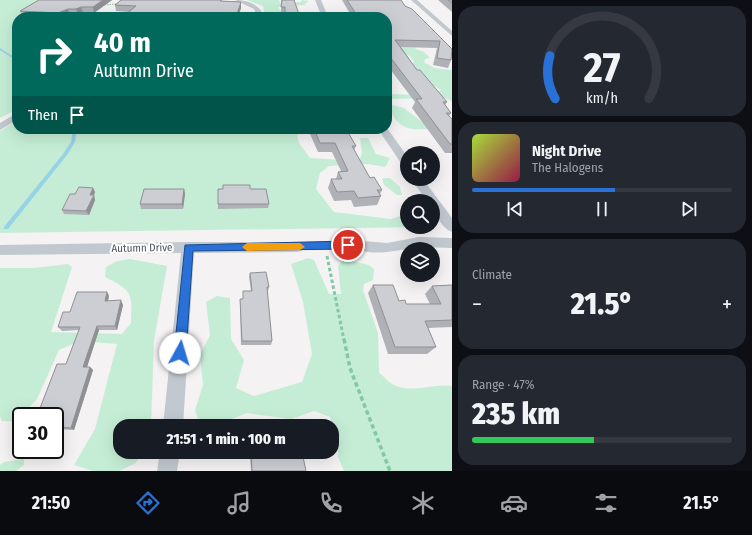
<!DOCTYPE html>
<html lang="en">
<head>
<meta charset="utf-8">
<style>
  body { margin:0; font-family:"Fira Sans Condensed",sans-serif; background:#242831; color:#f1f3f6; height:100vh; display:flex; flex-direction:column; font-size:15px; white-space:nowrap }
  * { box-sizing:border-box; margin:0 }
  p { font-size:13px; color:#9ea1a6 }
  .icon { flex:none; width:22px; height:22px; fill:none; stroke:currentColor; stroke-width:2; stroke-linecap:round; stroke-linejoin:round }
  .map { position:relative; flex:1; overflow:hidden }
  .details { display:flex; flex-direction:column; gap:6px; padding:6px; background:#0d0f14; width:300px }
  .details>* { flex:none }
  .hud { position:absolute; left:12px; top:12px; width:380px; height:122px; border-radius:16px; box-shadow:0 4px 16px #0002; background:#00695c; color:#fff; overflow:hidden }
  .tools { position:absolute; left:400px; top:146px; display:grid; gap:8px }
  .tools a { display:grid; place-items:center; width:40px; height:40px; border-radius:50%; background:#171b24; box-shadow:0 4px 16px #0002; font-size:20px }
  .speed { position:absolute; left:12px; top:407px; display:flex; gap:8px; font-size:20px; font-weight:700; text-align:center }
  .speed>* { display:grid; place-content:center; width:52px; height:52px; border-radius:50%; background:#171b24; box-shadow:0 4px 16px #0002; line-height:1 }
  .speed .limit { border:2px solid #111; border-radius:6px; background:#fff; color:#111 }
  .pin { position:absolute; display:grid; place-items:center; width:34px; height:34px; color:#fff; margin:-17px; border:2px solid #fff; border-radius:50%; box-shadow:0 1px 4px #0007 }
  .me { position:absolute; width:44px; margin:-22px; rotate:6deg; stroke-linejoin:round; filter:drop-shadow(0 0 3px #0008) }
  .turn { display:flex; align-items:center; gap:14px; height:84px; padding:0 16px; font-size:18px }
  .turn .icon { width:52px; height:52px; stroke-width:2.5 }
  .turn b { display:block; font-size:28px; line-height:34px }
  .then { display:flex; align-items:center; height:38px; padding:0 16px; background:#0003; gap:8px; font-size:15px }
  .big { font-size:30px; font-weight:800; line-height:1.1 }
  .details .widget { flex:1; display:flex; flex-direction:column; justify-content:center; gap:6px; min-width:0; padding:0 14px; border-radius:16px; background:#242831 }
  .details .dial { align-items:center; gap:0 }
  .dial svg { height:104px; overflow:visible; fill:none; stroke:#363941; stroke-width:7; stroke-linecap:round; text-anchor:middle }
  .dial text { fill:#f1f3f6; stroke:none }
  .song { display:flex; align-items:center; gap:12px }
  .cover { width:48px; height:48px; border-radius:6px; background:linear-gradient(135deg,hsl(80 70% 55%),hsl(340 70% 35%)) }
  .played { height:4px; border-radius:2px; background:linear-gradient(90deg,#2971d6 55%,#363941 55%) }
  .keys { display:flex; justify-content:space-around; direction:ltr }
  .heat { display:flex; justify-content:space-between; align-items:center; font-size:22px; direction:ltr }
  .charge { height:6px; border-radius:3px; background:linear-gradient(90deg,#34c759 47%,#363941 0) }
  .trip { position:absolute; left:113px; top:419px; width:226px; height:40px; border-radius:16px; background:#171b24; box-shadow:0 4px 16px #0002; font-weight:800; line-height:40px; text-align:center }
  .menu { display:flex; height:64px; justify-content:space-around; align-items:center; background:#090b0e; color:#9ea1a6 }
  .menu .icon { width:28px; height:28px }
  .menu .selected { color:#2971d6 }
  .menu b { font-size:18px; color:#f1f3f6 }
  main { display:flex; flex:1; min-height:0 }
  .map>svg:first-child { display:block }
  .green { fill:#c5edd5 }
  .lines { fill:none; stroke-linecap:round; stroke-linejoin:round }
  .stream { fill:#96d3e6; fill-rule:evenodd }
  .path-far2 { stroke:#80c8a6; stroke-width:1; stroke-dasharray:1.5 1; stroke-linecap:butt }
  .path-far1 { stroke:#80c8a6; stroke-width:3; stroke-dasharray:3.5 2.5; stroke-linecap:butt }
  .path { stroke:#80c8a6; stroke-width:3.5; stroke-dasharray:4.5 3; stroke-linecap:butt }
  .service { fill:#c1c8cf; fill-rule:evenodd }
  .minor { fill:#c1c8cf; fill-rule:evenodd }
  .wall { fill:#afb1b6 }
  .shaded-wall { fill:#8f9094 }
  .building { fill:#ccced4; stroke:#8f9094 }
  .route { fill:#2971d6; stroke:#1b498b }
  .slow { fill:#f59e0b }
  .labels { text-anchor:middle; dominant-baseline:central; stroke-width:4; stroke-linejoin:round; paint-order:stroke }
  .street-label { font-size:11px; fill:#4b545e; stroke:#fff }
</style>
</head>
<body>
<main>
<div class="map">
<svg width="452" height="471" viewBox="0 0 452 471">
  <rect width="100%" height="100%" fill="#f4f2f2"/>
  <g class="green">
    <polygon points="0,0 38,0 36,2 39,5 31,7 15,20 15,24 17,24 17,109 0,118"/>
    <polygon points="247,0 279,0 280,3 301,2 302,0 309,1 304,5 278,7 283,14 277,17 265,17 263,6"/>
    <path d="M403 46H414L416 49 424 52 430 58 425 59 424 62 434 68 452 70V101L444 98 387 99V94C398 94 434 97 441 90L428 82 400 71 389 73 388 80 392 88H387V68L410 67 414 62 410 56 387 50 401 49Z"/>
    <path d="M392 105 404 108 421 121 440 130C415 128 401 135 389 108Z"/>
    <polygon points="17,121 17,129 309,129 297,135 299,143 310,158 359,161 362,153 360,138 368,138 376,154 390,158 385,167 368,164 329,166 320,173 316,189 334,212 391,219 406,214 407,227 423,227 0,233 0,131"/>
    <polygon points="385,178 390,178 400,187 402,195 397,195 384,185 382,179"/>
    <path d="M308 258 314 260 329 294H341L338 266 343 259 369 265 374 269 373 280 364 284 363 290 378 333 379 373C384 376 388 382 394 385 413 394 432 383 452 386V471H344L338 457 337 436 330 417 314 411 291 419 247 413 214 426 198 419 195 410 203 385 200 355 210 335 206 302 217 296 230 298 231 339 244 360 236 388 254 396 302 382 312 354 303 302 291 264Z"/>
    <path d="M130 259 167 266 154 341 151 426H120V452H142L136 463 119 471H93L74 465 95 429 117 344 80 341 59 350 37 399 21 416 18 422 2 421 0 417V268H34L68 264 72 267 51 332 122 334 131 323C132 293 133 291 105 277L106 267 117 261Z"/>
    <polygon points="24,459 24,465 16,471 0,471 0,465 4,462"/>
  </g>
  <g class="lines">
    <g class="stream">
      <polygon points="0,48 17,59 17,61 0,50"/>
      <polygon points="73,129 77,129 75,142 67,155 8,229 4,229 4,227 63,154 71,142"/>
    </g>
    <polyline class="path-far2" points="102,5 117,4"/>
    <polyline class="path-far1" points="327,256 344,340"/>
    <polyline class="path" points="344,339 350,368 390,471"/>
    <polygon class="service" points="348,242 366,244 367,246 366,248 297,250 294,249 293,247 294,245 297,244"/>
    <g class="minor">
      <path d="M235 0C247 0 260 4 264 17H258L254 9Z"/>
      <polygon points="315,0 321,0 328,17 322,17"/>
      <polygon points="411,0 417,0 452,31 452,36"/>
      <polygon points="17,113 17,120 0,130 0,123"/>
      <polygon points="387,128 407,156 407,167 403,166 378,129"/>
      <path d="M411 179H423L452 218V232C441 228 433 211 433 201H427Z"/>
      <path d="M419 237 452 238V248C441 248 428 246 417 247 398 250 379 256 358 250L356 246 358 242 363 241 387 243Z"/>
      <polygon points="188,242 297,242 302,243 304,247 302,251 297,252 194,253 183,426 163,426 181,253 0,255 0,245"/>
      <polygon points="160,452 180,452 177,471 157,471"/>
    </g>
  </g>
  <g class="wall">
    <polygon points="39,0 112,0 94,13 83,12 78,15 70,15 65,17 23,17 20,11"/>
    <polygon points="121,0 222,0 222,1 241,2 241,8 238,17 125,17 125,15 129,12 116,11 115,5"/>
    <polygon points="281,0 294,0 300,17 284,17 284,13 281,13"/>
    <polygon points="342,0 401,0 405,6 452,49 451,60 448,68 433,65 437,48 401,47 417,70 447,102 445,105 451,113 449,116 452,119 452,153 445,153 412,108 415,102 387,65 387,17 352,17"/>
    <polygon points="438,0 452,0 452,12"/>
    <polygon points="311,129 346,129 356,146 354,150 370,178 382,190 380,194 381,196 377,205 354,207 351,200 334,201 328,188 331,179 336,179 338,172 341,171 332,152 318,152 310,134"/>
    <polygon points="93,188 95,192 94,195 95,200 89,215 64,214 62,210 75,194"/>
    <polygon points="184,189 185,194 183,209 141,209 140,204"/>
    <polygon points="218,189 250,189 269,204 268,208 218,209"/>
    <polygon points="250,273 269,287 268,291 267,292 272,341 271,345 241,345 240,299 243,299 243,291 251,291 249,277"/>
    <polygon points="373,285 399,301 406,304 430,304 425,294 432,286 452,285 452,327 428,328 436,347 427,354 388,354 368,293"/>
    <polygon points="107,292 109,296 108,301 123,305 117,330 99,330 87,367 90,367 93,370 74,430 55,429 55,416 66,364 79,330 62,331 58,327 70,312"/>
    <polygon points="308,452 327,452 327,455 325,456 308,457"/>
    <polygon points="251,453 306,471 251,471 250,455"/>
  </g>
  <g class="shaded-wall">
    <polygon points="103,0 112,0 94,13 93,7"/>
    <polygon points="241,2 241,8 238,17 236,17"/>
    <polygon points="81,7 83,12 78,15 76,9"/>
    <polygon points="68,9 70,15 65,17 59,17 58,13"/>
    <polygon points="93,188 95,192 94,195 95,200 89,215 86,211 90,195"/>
    <polygon points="184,189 185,194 183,209 182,204"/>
    <polygon points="107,292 109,296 107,305 105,301"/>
    <polygon points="121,300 123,305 117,330 115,326"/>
    <polygon points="97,326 99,330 86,370 83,367"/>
    <polygon points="90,367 93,370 74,430 71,428"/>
  </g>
  <g class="building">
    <polygon points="39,0 103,0 93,7 81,7 76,9 68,9 58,13 20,11"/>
    <polygon points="121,0 221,0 220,1 241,2 236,17 159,17 125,15 136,6 115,5"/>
    <polygon points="282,0 294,0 300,17 285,17 285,7 281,7"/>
    <polygon points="347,0 401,0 405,6 412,9 452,49 451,60 437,58 440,41 395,40 417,70 420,70 447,102 443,102 451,113 446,113 452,119 452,144 450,144 416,99 422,99 390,57 387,57 387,17 358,17"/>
    <polygon points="448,0 452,0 452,3"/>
    <polygon points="314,129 346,129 356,146 352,146 370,178 374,177 382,190 377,190 381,196 358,198 354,191 337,192 331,179 342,179 338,172 348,171 335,143 320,143"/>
    <polygon points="223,185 250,185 250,189 266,189 269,204 218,204 218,189 223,189"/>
    <polygon points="79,187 93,188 90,195 94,195 86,211 62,210 70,194 75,194"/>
    <polygon points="144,189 184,189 182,204 140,204"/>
    <polygon points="266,272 269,287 267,287 272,341 242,341 240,299 243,299 243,291 252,291 250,273"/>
    <polygon points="373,285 393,285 399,301 405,300 406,304 441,304 432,286 452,285 452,320 425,321 436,347 395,347"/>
    <polygon points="77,292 107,292 105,301 121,300 115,326 97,326 83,367 90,367 71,428 55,427 55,416 37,416 57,364 66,364 80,327 58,327 63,312 70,312"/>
    <polygon points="276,452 302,452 306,471 252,471 251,453"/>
    <rect x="310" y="452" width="17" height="3"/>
  </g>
  <polygon class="route" points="348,241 353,245 348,249 193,251 186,353 184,357 180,359 175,357 174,353 185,245"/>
  <polygon class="slow" points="247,243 300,243 305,247 300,250 247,251 242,247"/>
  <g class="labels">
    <g class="street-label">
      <text transform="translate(142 248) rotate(-1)">Autumn Drive</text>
    </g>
  </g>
</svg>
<div class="tools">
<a><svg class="icon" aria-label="sound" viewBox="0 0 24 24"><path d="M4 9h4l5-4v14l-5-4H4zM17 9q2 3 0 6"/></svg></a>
<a><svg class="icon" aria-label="search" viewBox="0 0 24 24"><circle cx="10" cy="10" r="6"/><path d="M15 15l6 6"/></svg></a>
<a><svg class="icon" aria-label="layers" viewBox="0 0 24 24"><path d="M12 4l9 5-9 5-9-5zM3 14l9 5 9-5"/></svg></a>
</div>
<div class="speed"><div class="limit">30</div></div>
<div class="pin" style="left:348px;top:245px;background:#d93025"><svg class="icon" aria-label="arrive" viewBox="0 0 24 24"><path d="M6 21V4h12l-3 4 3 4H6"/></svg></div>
<svg class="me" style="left:180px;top:353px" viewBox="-20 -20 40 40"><circle r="19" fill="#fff"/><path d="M0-13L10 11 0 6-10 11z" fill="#2971d6"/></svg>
<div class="trip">21:51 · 1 min · 100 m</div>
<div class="hud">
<div class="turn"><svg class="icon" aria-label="right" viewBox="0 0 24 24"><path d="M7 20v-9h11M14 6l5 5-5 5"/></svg><div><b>40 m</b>Autumn Drive</div></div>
<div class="then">Then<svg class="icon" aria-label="arrive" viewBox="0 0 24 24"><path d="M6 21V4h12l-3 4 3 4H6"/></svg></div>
</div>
</div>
<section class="details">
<div class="widget dial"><svg viewBox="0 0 100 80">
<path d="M14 69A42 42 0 1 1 86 69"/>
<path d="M14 69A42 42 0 0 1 10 36" stroke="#2971d6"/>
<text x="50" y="56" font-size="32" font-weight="700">27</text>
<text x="50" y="72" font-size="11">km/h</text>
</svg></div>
<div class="widget">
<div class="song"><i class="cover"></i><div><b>Night Drive</b><p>The Halogens</p></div></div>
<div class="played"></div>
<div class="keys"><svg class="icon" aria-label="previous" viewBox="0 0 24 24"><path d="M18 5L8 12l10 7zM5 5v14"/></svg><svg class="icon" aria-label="pause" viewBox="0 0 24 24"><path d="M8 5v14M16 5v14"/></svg><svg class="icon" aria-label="next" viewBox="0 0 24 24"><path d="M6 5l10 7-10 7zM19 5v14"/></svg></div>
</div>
<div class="widget"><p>Climate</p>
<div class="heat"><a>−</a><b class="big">21.5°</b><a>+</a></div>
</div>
<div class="widget"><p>Range · 47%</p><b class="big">235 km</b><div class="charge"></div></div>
</section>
</main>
<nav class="menu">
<b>21:50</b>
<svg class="icon selected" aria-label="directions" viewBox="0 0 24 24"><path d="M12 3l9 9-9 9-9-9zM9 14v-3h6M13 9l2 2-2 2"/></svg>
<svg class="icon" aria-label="music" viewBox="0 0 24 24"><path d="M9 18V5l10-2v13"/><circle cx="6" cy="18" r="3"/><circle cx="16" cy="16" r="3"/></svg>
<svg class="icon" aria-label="phone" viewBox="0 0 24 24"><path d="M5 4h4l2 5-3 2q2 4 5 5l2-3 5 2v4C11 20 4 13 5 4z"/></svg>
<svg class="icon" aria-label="climate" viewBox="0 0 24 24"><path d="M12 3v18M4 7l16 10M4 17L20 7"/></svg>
<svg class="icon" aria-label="car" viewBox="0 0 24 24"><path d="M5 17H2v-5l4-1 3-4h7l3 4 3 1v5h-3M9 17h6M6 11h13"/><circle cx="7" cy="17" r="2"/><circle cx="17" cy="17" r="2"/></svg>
<svg class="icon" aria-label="filters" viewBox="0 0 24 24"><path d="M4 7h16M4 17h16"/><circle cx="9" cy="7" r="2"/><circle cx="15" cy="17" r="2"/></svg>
<b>21.5°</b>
</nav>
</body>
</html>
